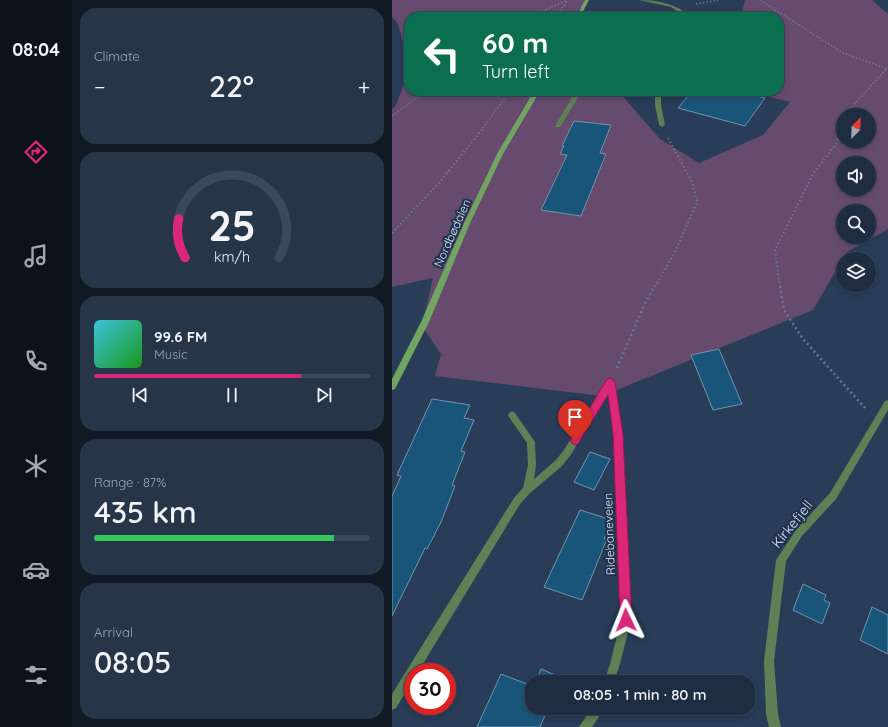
<!DOCTYPE html>
<html lang="en">
<head>
<meta charset="utf-8">
<style>
  body { margin:0; font-family:Quicksand,sans-serif; background:#273549; color:#f1f3f6; height:100vh; display:flex; flex-direction:column; font-size:15px; white-space:nowrap }
  * { box-sizing:border-box; margin:0 }
  p { font-size:13px; color:#a1a8b2 }
  .icon { flex:none; width:22px; height:22px; fill:none; stroke:currentColor; stroke-width:2; stroke-linecap:round; stroke-linejoin:round }
  .map { position:relative; flex:1; overflow:hidden }
  .drawer { display:flex; flex-direction:column; gap:8px; padding:8px; background:#111924; width:320px }
  .drawer>* { flex:none }
  .banner { position:absolute; left:12px; top:12px; width:380px; height:84px; border-radius:16px; box-shadow:0 2px 6px #0003,0 0 0 1px #3c495b; background:#0b6e4f; color:#fff; overflow:hidden }
  .needle { width:26px; rotate:24deg }
  .fabs { position:absolute; left:444px; top:108px; display:grid; gap:8px }
  .fabs a { display:grid; place-items:center; width:40px; height:40px; border-radius:50%; background:#1f2d42; box-shadow:0 2px 6px #0003,0 0 0 1px #3c495b; font-size:20px }
  .speed { position:absolute; left:12px; top:663px; display:flex; gap:8px; font-size:20px; font-weight:700; text-align:center }
  .speed>* { display:grid; place-content:center; width:52px; height:52px; border-radius:50%; background:#1f2d42; box-shadow:0 2px 6px #0003,0 0 0 1px #3c495b; line-height:1 }
  .speed .limit { border:6px solid #d22; background:#fff; color:#111 }
  .pin { position:absolute; display:grid; place-items:center; width:34px; height:34px; color:#fff; margin:-41px -17px; border-radius:50% 50% 50% 0; rotate:-45deg; box-shadow:0 0 4px #0007 }
  .pin .icon { rotate:45deg }
  .me { position:absolute; width:44px; margin:-22px; rotate:358deg; stroke-linejoin:round; filter:drop-shadow(0 0 3px #0008) }
  .turn { display:flex; align-items:center; gap:14px; height:84px; padding:0 12px; font-size:18px }
  .turn .icon { width:52px; height:52px; stroke-width:2.5 }
  .turn b { display:block; font-size:28px; line-height:34px }
  .big { font-size:30px; font-weight:600; line-height:1.1 }
  .drawer .card { flex:1; display:flex; flex-direction:column; justify-content:center; gap:6px; min-width:0; padding:0 14px; border-radius:16px; background:#273549 }
  .drawer .dial { align-items:center; gap:0 }
  .dial svg { height:104px; overflow:visible; fill:none; stroke:#3c495b; stroke-width:7; stroke-linecap:round; text-anchor:middle }
  .dial text { fill:#f1f3f6; stroke:none }
  .song { display:flex; align-items:center; gap:12px }
  .cover { width:48px; height:48px; border-radius:6px; background:linear-gradient(135deg,hsl(190 70% 55%),hsl(120 70% 35%)) }
  .played { height:4px; border-radius:2px; background:linear-gradient(90deg,#db2777 75%,#3c495b 75%) }
  .keys { display:flex; justify-content:space-around; direction:ltr }
  .heat { display:flex; justify-content:space-between; align-items:center; font-size:22px; direction:ltr }
  .charge { height:6px; border-radius:3px; background:linear-gradient(90deg,#34c759 87%,#3c495b 0) }
  .trip { position:absolute; left:133px; top:675px; width:230px; height:40px; border-radius:16px; background:#1f2d42; box-shadow:0 2px 6px #0003,0 0 0 1px #3c495b; font-weight:600; line-height:40px; text-align:center }
  main { display:flex; flex:1; min-height:0 }
  .menu { display:flex; flex-direction:column; width:72px; justify-content:space-around; align-items:center; background:#0c121a; color:#a1a8b2 }
  .menu .icon { width:28px; height:28px }
  .menu .on { color:#db2777 }
  .menu b { font-size:18px; color:#f1f3f6 }
  .map>svg:first-child { display:block }
  .green { fill:#664b6e; fill-rule:evenodd }
  .building { fill:#195578; stroke:#7195ae }
  .lines { fill:none; stroke-linecap:round; stroke-linejoin:round }
  .path-far2 { stroke:#697992; stroke-width:1.5; stroke-dasharray:1.5 2; stroke-linecap:butt }
  .path-far1 { stroke:#697992; stroke-width:2; stroke-dasharray:1.5 2.5; stroke-linecap:butt }
  .path { stroke:#697992; stroke-width:2.5; stroke-dasharray:2 3; stroke-linecap:butt }
  .street { fill:#5f8055; fill-rule:evenodd }
  .secondary { fill:#71a561; fill-rule:evenodd }
  .route { fill:#db2777; stroke:#8e194d }
  .labels { text-anchor:middle; dominant-baseline:central; stroke-width:4; stroke-linejoin:round; paint-order:stroke }
  .street-label { font-size:12px; fill:#dde9fb; stroke:#1f314d }
  .near-street-label { font-size:14px; fill:#dde9fb; stroke:#1f314d }
</style>
</head>
<body>
<main>
<nav class="menu">
<b>08:04</b>
<svg class="icon on" aria-label="directions" viewBox="0 0 24 24"><path d="M12 3l9 9-9 9-9-9zM9 14v-3h6M13 9l2 2-2 2"/></svg>
<svg class="icon" aria-label="music" viewBox="0 0 24 24"><path d="M9 18V5l10-2v13"/><circle cx="6" cy="18" r="3"/><circle cx="16" cy="16" r="3"/></svg>
<svg class="icon" aria-label="phone" viewBox="0 0 24 24"><path d="M5 4h4l2 5-3 2q2 4 5 5l2-3 5 2v4C11 20 4 13 5 4z"/></svg>
<svg class="icon" aria-label="climate" viewBox="0 0 24 24"><path d="M12 3v18M4 7l16 10M4 17L20 7"/></svg>
<svg class="icon" aria-label="car" viewBox="0 0 24 24"><path d="M5 17H2v-5l4-1 3-4h7l3 4 3 1v5h-3M9 17h6M6 11h13"/><circle cx="7" cy="17" r="2"/><circle cx="17" cy="17" r="2"/></svg>
<svg class="icon" aria-label="filters" viewBox="0 0 24 24"><path d="M4 7h16M4 17h16"/><circle cx="9" cy="7" r="2"/><circle cx="15" cy="17" r="2"/></svg>
</nav>
<section class="drawer">
<div class="card"><p>Climate</p>
<div class="heat"><a>−</a><b class="big">22°</b><a>+</a></div>
</div>
<div class="card dial"><svg viewBox="0 0 100 80">
<path d="M14 69A42 42 0 1 1 86 69"/>
<path d="M14 69A42 42 0 0 1 9 39" stroke="#db2777"/>
<text x="50" y="56" font-size="32" font-weight="700">25</text>
<text x="50" y="72" font-size="11">km/h</text>
</svg></div>
<div class="card">
<div class="song"><i class="cover"></i><div><b>99.6 FM</b><p>Music</p></div></div>
<div class="played"></div>
<div class="keys"><svg class="icon" aria-label="previous" viewBox="0 0 24 24"><path d="M18 5L8 12l10 7zM5 5v14"/></svg><svg class="icon" aria-label="pause" viewBox="0 0 24 24"><path d="M8 5v14M16 5v14"/></svg><svg class="icon" aria-label="next" viewBox="0 0 24 24"><path d="M6 5l10 7-10 7zM19 5v14"/></svg></div>
</div>
<div class="card"><p>Range · 87%</p><b class="big">435 km</b><div class="charge"></div></div>
<div class="card"><p>Arrival</p><b class="big">08:05</b></div>
</section>
<div class="map">
<svg width="496" height="727" viewBox="0 0 496 727">
  <rect width="100%" height="100%" fill="#293c58"/>
  <g class="green">
    <polygon points="0,0 196,0 180,17 17,17 17,60 5,22 0,17"/>
    <path d="M353 0H480L496 14V229L455 252 421 310 210 396 43 376 49 354 30 326 41 278 0 287V109L3 107 17 72V91H226L268 139 307 163 371 135 398 102 350 91H387V17H349ZM451 115H477V141H451ZM451 163H477V189H451ZM451 211H477V237H451Z"/>
  </g>
  <g class="building">
    <polygon points="300,91 345,91 373,98 353,126 286,108"/>
    <polygon points="182,121 219,125 208,153 214,154 189,216 149,210 175,155 168,154 172,146 170,146"/>
    <polygon points="327,349 350,404 321,410 299,355"/>
    <polygon points="40,399 78,405 72,418 82,420 69,451 73,452 60,485 63,486 49,522 35,549 33,548 0,616 0,496 9,476 5,475"/>
    <polygon points="198,452 218,459 202,490 182,482"/>
    <polygon points="188,510 220,520 212,539 215,539 190,600 152,587"/>
    <polygon points="411,584 434,595 432,600 438,603 430,624 401,610"/>
    <polygon points="480,607 496,615 496,654 468,640"/>
    <polygon points="149,669 168,677 166,682 144,682"/>
    <polygon points="109,674 140,686 140,708 156,708 148,727 85,727"/>
  </g>
  <g class="lines">
    <g class="path-far2">
      <polyline points="368,0 451,53 496,69"/>
      <polyline points="304,4 328,0"/>
      <polyline points="137,17 174,1"/>
      <polyline points="164,17 176,0"/>
      <polyline points="453,115 495,68"/>
      <polyline points="0,116 34,91"/>
      <polyline points="91,128 118,91"/>
      <polyline points="448,128 451,117"/>
    </g>
    <g class="path-far1">
      <polyline points="0,233 47,183 92,127"/>
      <polyline points="263,287 283,252 305,202 300,182 276,138"/>
      <polyline points="388,287 383,250 421,174 444,144 448,127"/>
    </g>
    <g class="path">
      <polyline points="388,286 392,310 411,339 473,408"/>
      <polyline points="225,368 254,301 263,286"/>
    </g>
    <g class="street">
      <path d="M247 0C266 0 285 4 299 17H294L279 7Z"/>
      <polygon points="184,91 190,91 168,127 164,127 163,126"/>
      <polygon points="263,91 269,91 269,105 273,125 270,127 267,125 263,105"/>
      <polygon points="218,379 221,380 222,382 230,435 239,620 228,664 222,682 212,682 218,664 229,620 222,435 216,393 178,456 169,467 138,493 128,504 26,672 21,672 21,680 4,708 0,710 0,694 122,498 131,488 136,465 135,443 117,417 116,415 117,413 120,411 123,413 143,442 144,465 142,479 163,461 172,450 215,380"/>
      <polygon points="496,400 496,410 444,499 410,536 394,561 382,661 386,714 389,727 377,727 374,714 372,661 384,560 404,530 438,493 493,401"/>
      <polygon points="200,708 213,708 200,727 187,727"/>
    </g>
    <g class="secondary">
      <polygon points="193,0 197,0 188,17 184,17"/>
      <polygon points="142,91 148,91 111,154 79,221 37,322 3,389 0,390 0,379 29,322 73,221 105,154"/>
    </g>
  </g>
  <polygon class="route" points="218,378 223,382 231,434 240,620 238,624 234,626 230,624 228,620 221,434 216,395 186,444 183,445 178,441 215,379"/>
  <g class="labels">
    <g class="street-label">
      <text transform="translate(60 233) rotate(-66)">Nordbødalen</text>
      <text transform="translate(217 534) rotate(-92)">Ridebaneveien</text>
    </g>
    <g class="near-street-label">
      <text transform="translate(400 524) rotate(-51)">Kirkefjell</text>
    </g>
  </g>
</svg>
<div class="fabs">
<a><svg class="needle" viewBox="-14 -14 28 28"><path d="M0-13l5 13h-10z" fill="#e53935"/><path d="M0 13l5-13h-10z" fill="#a1a8b2"/></svg></a>
<a><svg class="icon" aria-label="sound" viewBox="0 0 24 24"><path d="M4 9h4l5-4v14l-5-4H4zM17 9q2 3 0 6"/></svg></a>
<a><svg class="icon" aria-label="search" viewBox="0 0 24 24"><circle cx="10" cy="10" r="6"/><path d="M15 15l6 6"/></svg></a>
<a><svg class="icon" aria-label="layers" viewBox="0 0 24 24"><path d="M12 4l9 5-9 5-9-5zM3 14l9 5 9-5"/></svg></a>
</div>
<div class="speed"><div class="limit">30</div></div>
<div class="pin" style="left:183px;top:441px;background:#d93025"><svg class="icon" aria-label="arrive" viewBox="0 0 24 24"><path d="M6 21V4h12l-3 4 3 4H6"/></svg></div>
<svg class="me" style="left:234px;top:620px" viewBox="-20 -20 40 40"><path d="M0-17L14 15 0 8-14 15z" fill="#db2777" stroke="#fff" stroke-width="4"/></svg>
<div class="trip">08:05 · 1 min · 80 m</div>
<div class="banner">
<div class="turn"><svg class="icon" aria-label="left" viewBox="0 0 24 24"><path d="M17 20v-9H6M10 6l-5 5 5 5"/></svg><div><b>60 m</b>Turn left</div></div>
</div>
</div>
</main>
</body>
</html>
